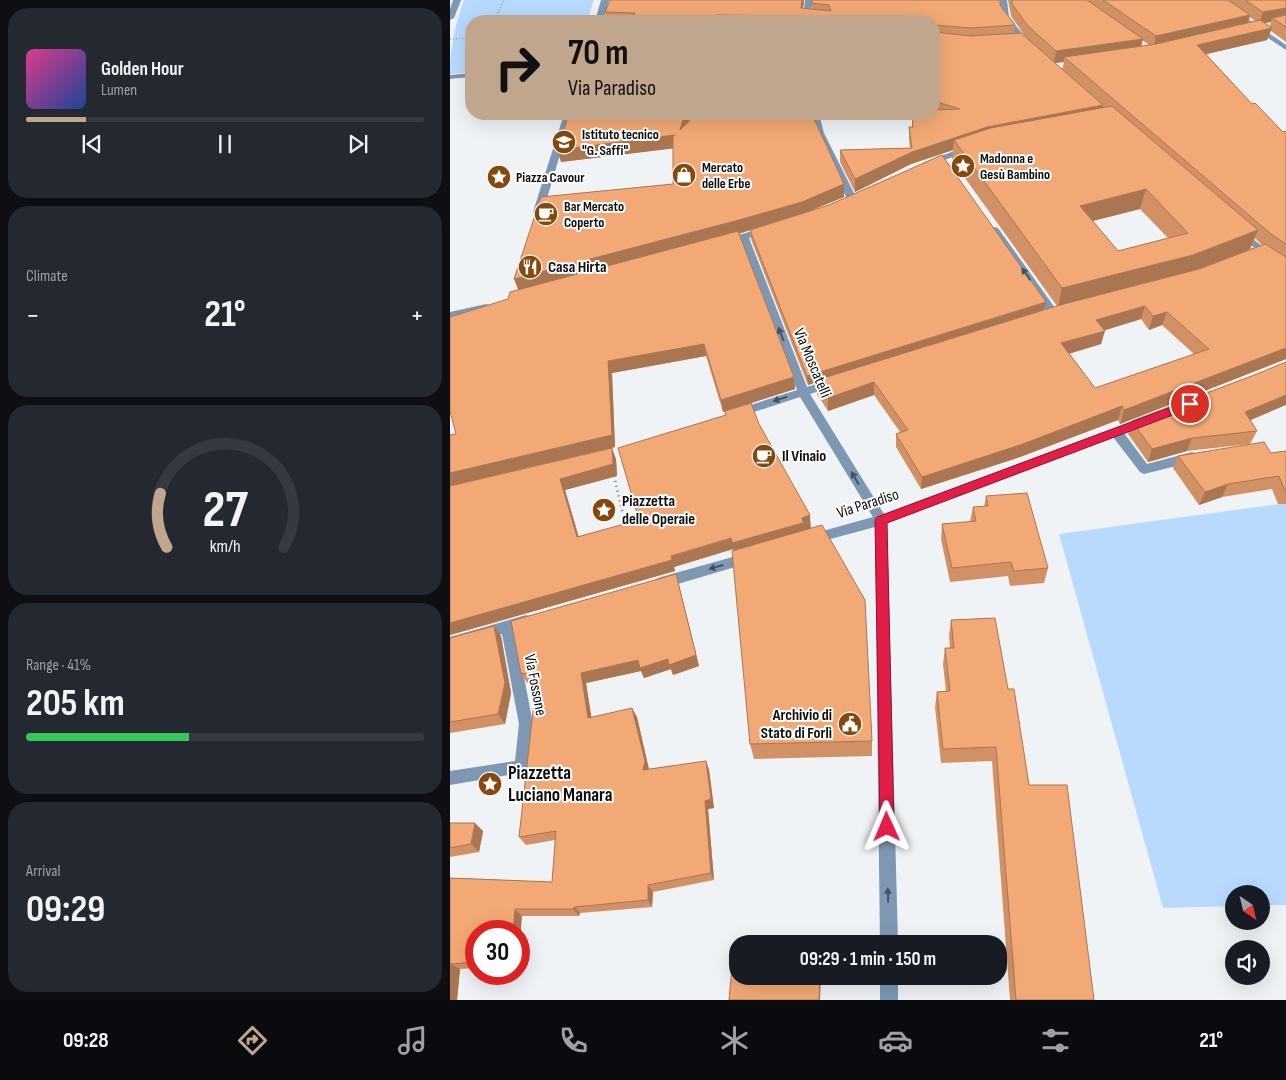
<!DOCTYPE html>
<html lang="en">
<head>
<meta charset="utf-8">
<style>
  body { margin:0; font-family:"Sofia Sans Condensed",sans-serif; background:#242831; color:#f1f3f6; height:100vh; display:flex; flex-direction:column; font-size:19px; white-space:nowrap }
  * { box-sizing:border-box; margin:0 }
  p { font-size:16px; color:#9ea1a6 }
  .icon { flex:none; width:28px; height:28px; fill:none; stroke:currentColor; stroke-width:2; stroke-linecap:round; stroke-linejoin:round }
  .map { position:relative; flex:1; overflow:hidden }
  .panel { display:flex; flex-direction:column; gap:8px; padding:8px; background:#0d0f14; width:450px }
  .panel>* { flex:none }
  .top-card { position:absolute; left:15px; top:15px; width:475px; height:105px; border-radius:20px; box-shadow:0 5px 20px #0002; background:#c1a68e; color:#111; overflow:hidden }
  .needle { width:32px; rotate:145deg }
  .buttons { position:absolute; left:775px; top:885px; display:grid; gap:10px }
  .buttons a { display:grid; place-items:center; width:45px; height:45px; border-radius:50%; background:#171b24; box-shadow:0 5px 20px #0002; font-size:25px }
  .speed { position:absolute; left:15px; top:920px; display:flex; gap:10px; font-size:25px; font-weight:700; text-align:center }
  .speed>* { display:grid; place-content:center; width:65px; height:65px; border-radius:50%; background:#171b24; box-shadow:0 5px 20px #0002; line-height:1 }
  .speed .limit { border:8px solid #d22; background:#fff; color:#111 }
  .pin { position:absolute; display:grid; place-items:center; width:42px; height:42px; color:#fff; margin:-21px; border:2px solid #fff; border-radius:50%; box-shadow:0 1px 5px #0007 }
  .me { position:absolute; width:55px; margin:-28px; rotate:359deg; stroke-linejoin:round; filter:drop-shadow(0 0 4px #0008) }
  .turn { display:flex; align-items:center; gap:18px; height:105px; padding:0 20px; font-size:22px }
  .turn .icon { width:65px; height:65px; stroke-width:2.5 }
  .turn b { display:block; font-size:35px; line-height:42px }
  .big { font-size:38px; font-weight:700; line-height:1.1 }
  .panel .card { flex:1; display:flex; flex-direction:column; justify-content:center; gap:8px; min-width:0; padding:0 18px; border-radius:20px; background:#242831 }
  .panel .dial { align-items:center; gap:0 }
  .dial svg { height:130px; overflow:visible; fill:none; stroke:#363941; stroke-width:7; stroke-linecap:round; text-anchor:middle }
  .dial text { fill:#f1f3f6; stroke:none }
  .song { display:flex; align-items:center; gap:15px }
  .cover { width:60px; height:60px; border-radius:8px; background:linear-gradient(135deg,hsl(330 70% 55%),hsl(220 70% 35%)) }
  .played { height:5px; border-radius:2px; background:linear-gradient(90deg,#c1a68e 15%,#363941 15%) }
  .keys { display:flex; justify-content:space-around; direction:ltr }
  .heat { display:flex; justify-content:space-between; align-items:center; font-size:28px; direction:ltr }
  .charge { height:8px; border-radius:4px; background:linear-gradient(90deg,#34c759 41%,#363941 0) }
  .trip { position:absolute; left:279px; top:935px; width:278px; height:50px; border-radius:20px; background:#171b24; box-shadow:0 5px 20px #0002; font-weight:700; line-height:50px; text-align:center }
  .menu { display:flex; height:80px; justify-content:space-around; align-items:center; background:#090b0e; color:#9ea1a6 }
  .menu .icon { width:35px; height:35px }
  .menu .active { color:#c1a68e }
  .menu b { font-size:22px; color:#f1f3f6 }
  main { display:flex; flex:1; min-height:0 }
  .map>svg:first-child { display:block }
  .green { fill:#b7dafe }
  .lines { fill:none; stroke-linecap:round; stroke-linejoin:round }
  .path-far1 { stroke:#808385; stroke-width:2; stroke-dasharray:0.5 2.5; stroke-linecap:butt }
  .path { stroke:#808385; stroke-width:3; stroke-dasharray:1 4; stroke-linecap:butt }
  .minor { fill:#7e98b3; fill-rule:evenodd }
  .wall { fill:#d19165; fill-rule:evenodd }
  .shaded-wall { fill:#aa7652 }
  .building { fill:#f3a975; stroke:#aa7652; fill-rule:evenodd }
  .oneway { fill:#455261 }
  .route { fill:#e11d48; stroke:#92132f }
  .labels { text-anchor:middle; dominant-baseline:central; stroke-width:4; stroke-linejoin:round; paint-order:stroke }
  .far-poi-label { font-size:14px; font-weight:bold; fill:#0c0d0f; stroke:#fff; text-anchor:start }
  .poi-label { font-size:16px; font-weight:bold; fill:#0c0d0f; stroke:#fff; text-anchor:start }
  .street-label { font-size:16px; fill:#0c0d0f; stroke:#fff }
  .near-poi-label { font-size:19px; font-weight:bold; fill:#0c0d0f; stroke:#fff; text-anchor:start }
</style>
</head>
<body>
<main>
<section class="panel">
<div class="card">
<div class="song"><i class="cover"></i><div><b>Golden Hour</b><p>Lumen</p></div></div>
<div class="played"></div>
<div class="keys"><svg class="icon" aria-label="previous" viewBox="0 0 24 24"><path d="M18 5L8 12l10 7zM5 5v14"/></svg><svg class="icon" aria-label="pause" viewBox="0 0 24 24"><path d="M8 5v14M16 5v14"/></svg><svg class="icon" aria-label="next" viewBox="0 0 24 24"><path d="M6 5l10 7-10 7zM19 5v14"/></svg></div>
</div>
<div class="card"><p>Climate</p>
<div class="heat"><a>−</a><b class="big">21°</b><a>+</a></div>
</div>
<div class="card dial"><svg viewBox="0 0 100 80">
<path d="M14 69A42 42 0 1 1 86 69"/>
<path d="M14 69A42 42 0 0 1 10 36" stroke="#c1a68e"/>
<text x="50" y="56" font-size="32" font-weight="700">27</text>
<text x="50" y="72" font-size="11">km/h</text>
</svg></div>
<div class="card"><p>Range · 41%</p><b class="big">205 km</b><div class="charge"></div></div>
<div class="card"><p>Arrival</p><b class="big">09:29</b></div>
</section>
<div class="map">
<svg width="836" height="1000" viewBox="0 0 836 1000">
  <rect width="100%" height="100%" fill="#eff3f6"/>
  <g class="green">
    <path d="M14 0H144L137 21H21V72L0 74C0 49 5 24 14 0Z"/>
    <polygon points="836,503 836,905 811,905 811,894 784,894 784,906 713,908 609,534"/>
  </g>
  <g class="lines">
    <g class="path-far1">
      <polyline points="44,21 54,0"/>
      <polyline points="0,39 21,38"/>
    </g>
    <polyline class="path" points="164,476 176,527"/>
    <g class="minor">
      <polygon points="3,0 11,0 4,18 0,20 0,9"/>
      <polygon points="151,0 159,0 153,21 145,21"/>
      <polygon points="355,0 363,0 360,16 379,19 380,21 353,19"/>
      <polygon points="549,0 557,0 559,17 580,43 580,47 574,47 551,17"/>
      <polygon points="761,0 770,0 836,45 836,50"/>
      <polygon points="21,73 21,77 0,79 0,75"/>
      <polygon points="114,114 122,114 93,212 88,215 85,214 83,212"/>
      <polygon points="361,114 369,114 374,133 407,199 405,201 399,201 397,199 366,133"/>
      <polygon points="517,146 521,149 520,151 480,165 474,165 473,163"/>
      <polygon points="316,227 321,230 319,232 299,238 357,387 381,379 385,380 387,383 385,386 360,394 434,514 697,416 703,420 701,423 674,433 697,464 742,452 746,454 748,457 746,460 742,462 694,474 690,472 663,437 437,523 448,944 430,944 425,527 362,544 357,543 356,539 357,535 362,534 423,517 350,397 289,417 283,413 285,410 347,390 290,241 275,245 270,242 272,240"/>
      <polygon points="545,227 548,228 608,312 609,314 608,316 600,316 540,230"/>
      <polygon points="791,230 836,264 836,272 788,235 788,231"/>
      <polygon points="36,304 40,305 41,307 40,309 0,320 0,312"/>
      <polygon points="297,553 302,554 304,558 302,562 211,589 206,587 204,583 206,579 211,577"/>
      <polygon points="76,615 81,617 83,621 81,625 65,630 83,724 80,767 77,772 0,785 0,771 65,761 69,724 52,634 0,649 0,637"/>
      <rect x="430" y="976" width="18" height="24"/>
    </g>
  </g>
  <g class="wall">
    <path d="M160 0H354L353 8 362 9V3L550 5 565 25 564 33 576 38 561 16 558 0H836V42L821 31 817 40 756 54 802 104 833 132 836 131V359L670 424 668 420 570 457 471 489 446 447V434L450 432 424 395 378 411 367 394V382L358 385 301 239 300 230 309 227 289 234 344 377 345 389 301 403 309 424 361 526V529L422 741V756L304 759 300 744 283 549 224 567 225 571 0 635V435L6 434 58 299 68 290 223 184V148L111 162 119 114H241L239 122 394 184V197L362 210 594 310 607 306 502 160 503 150 461 164 405 192 390 162V150L460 148 459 139V127H462V114H484V21H157L155 12ZM800 17 805 21 798 23ZM821 22 820 26 814 23ZM692 40 699 45 691 46ZM614 62 612 70 605 63ZM690 209 718 238 668 251 643 221ZM805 238 812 245 800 249ZM691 319 699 330 712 325 744 354 645 388 619 353 651 344 654 330ZM256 356 273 412 275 411V415L189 520 129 537 115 490 167 476 166 459 0 486 165 447 162 373Z"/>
    <polygon points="807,374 800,420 807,431 800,444 737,451 698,462 678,434 682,421"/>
    <polygon points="836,451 836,504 828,504 822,489 772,497 749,505 723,468 728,456 821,453"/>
    <polygon points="536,496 598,568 594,583 560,586 558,576 500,582 491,539 492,524 520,522 523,507 534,507"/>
    <polygon points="226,574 249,666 223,675 221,669 194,678 191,671 136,683 141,717 187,717 199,769 256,761 259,770 264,808 258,809 264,880 203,892 202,907 130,913 129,916 72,916 26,931 26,968 10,969 7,1000 0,1000 0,878 102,882 105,840 76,845 69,837 86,685 77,683 71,673"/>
    <polygon points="501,620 558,689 579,785 644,1000 560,1000 542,761 491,763 485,707 487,692 496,691 493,664 495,648 500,648 499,636"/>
    <polygon points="44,626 51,636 61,693 55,724 0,733 0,638"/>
    <polygon points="0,823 33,831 29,852 0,857"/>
  </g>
  <g class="shaded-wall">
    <polygon points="352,0 354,0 352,20 351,8"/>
    <polygon points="836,8 836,19 822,18 821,22 809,24 813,12"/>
    <polygon points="800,15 796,27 703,48 706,36"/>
    <polygon points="822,28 817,40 744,57 747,45"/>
    <polygon points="693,39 690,51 614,57 614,62 604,63 606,51"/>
    <polygon points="653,105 650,118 504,140 503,150 461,164 405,192 405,179 462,152 537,127"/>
    <polygon points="235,114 241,114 233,142 230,130"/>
    <polygon points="225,135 227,148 111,162 107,150"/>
    <polygon points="394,184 394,197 352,214 290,233 69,292 64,279"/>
    <polygon points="696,189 690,209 626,225 630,206"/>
    <polygon points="808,230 800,249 736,275 608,308 612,288"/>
    <polygon points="596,302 594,311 367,380 367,382 358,385 357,376"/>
    <polygon points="695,306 691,319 643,334 646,320"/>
    <polygon points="717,312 712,325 699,330 703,316"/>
    <polygon points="655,331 651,344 609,357 611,343"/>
    <polygon points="254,344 256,356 162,373 165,447 0,486 0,473 158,361"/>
    <polygon points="836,348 836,359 670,424 674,410"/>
    <polygon points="344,377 345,389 273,412 271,400"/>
    <polygon points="424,382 424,395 378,411 378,398"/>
    <polygon points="836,395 836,405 789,425 795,412"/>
    <polygon points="672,406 668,420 570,457 471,489 472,477"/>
    <polygon points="742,438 737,451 698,462 702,449"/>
    <polygon points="162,448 166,459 167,476 115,490 132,549 127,537 110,479"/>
    <polygon points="778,484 772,497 749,505 755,492"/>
    <polygon points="360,515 361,533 284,554 283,549 224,567 225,571 0,635 0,623"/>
    <polygon points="226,574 249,666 223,675 221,669 194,678 191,671 136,683 143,727 138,718 131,673 188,660"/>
    <polygon points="44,626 51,636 61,693 55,724 48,714"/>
    <polygon points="182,708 187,717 199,770 193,770"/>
    <polygon points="256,761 259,770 264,808 258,809 264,880 261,873 255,801"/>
    <polygon points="25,823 33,831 29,852 21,844"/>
    <polygon points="198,885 203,892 202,907 198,900"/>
    <polygon points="124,907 130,913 129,916 123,909"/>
    <polygon points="65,909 72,916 69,953 69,931 63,931"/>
    <polygon points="1,964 10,969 7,1000 0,1000 0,975"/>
    <polygon points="370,976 371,976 370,1000 369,1000"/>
  </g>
  <g class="building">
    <polygon points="160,0 352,0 351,8 381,11 379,5 362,3 362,0 550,0 550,5 565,25 521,28 485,25 484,26 484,21 341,21 346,16 266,15 264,21 181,21 185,13 155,12"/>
    <polygon points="562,0 637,0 693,39 606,51 578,26 562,4"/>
    <polygon points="653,0 778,0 800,15 706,36"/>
    <polygon points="795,0 836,0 836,8 813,12"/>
    <polygon points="836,15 836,27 822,18"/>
    <polygon points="810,20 822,28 747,45 802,104 805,103 833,132 836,131 836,244 821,234 614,57 706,44"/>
    <polygon points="484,32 521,36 571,33 653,105 537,127 462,152 405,179 390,150 462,148 459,127 463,127 462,114 484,114 484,110 510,109 484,101"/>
    <path d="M662 106 808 230 743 255 612 288 504 140 541 128ZM696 189 738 233 668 251 630 206Z"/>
    <polygon points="119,114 235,114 230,130 247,114 362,114 394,184 352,202 289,220 64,279 91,197 223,184 223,137 225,135 107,150"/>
    <polygon points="492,155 596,302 357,376 300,230 379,205"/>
    <polygon points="288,231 344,377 271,400 254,344 158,361 162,435 0,473 0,435 6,434 0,411 0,317 58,299 60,292"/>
    <path d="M815 244 836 257V348L674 410 672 406 573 444 472 477 446 434 458 430 424 382 378 398 367 380 610 305 749 269ZM695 306 703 316 717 312 759 349 645 388 611 343 655 331 646 320Z"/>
    <polygon points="836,362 836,395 795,412 807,431 742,438 702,449 682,421 807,374"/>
    <polygon points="301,403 309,424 360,515 352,518 353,522 360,521 282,543 281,538 221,556 222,560 0,623 0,486 162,448 163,464 110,479 127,537 189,520 168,448 276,415 275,411"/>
    <polygon points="814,442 821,453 836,451 836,491 835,491 829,476 778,484 755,492 728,456"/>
    <polygon points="577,493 598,568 564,571 561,562 502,568 492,524 526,521 523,507 538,506 536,496"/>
    <polygon points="372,525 415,600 422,741 300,744 282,551"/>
    <polygon points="226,574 246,655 219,665 218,659 190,668 188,660 131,673 138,718 182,708 195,761 193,770 256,761 261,799 255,801 261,873 198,885 198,900 124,907 123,909 65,909 63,931 26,931 26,962 1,964 0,975 0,878 102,882 106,831 69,837 87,676 71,673 61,621"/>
    <polygon points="545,618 558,689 564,689 579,785 617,785 644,1000 566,1000 546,747 493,749 487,692 500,691 495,648 504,648 501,620"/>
    <polygon points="44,626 55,683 48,714 0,722 0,638"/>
    <polygon points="0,823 25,823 21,844 0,848"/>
    <polygon points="284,946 288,946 288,976 370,976 369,1000 279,1000"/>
  </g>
  <defs><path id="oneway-solid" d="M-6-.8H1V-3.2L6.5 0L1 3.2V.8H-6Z" transform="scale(1.25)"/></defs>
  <g class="oneway">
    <use href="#oneway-solid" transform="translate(576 274) rotate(-125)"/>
    <use href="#oneway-solid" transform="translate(331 334) rotate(-111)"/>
    <use href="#oneway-solid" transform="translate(330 399) rotate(162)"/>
    <use href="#oneway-solid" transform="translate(405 478) rotate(-121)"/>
    <use href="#oneway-solid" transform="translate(266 567) rotate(164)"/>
    <use href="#oneway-solid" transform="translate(438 895) rotate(-91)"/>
  </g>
  <polygon class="route" points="740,400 744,401 745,404 744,407 437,523 444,827 442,832 437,834 432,832 430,827 425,520 427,517"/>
  <defs>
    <g id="school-disc" transform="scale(1.25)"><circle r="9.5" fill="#87480e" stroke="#fff"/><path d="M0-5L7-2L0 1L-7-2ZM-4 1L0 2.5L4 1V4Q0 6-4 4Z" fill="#fff"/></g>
    <g id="sight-disc" transform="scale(1.25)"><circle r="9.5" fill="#87480e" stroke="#fff"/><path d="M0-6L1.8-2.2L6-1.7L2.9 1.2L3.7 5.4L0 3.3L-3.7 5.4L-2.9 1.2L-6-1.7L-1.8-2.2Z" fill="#fff"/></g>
    <g id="shop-disc" transform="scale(1.25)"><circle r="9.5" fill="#87480e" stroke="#fff"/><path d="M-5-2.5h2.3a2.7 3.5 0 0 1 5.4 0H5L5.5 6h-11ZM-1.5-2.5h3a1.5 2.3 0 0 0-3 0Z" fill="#fff"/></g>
    <g id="cafe-disc" transform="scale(1.25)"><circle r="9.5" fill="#87480e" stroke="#fff"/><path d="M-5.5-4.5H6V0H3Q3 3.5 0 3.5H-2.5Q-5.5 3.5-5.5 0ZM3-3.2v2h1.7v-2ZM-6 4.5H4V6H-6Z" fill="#fff"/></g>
    <g id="restaurant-disc" transform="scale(1.25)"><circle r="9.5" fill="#87480e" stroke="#fff"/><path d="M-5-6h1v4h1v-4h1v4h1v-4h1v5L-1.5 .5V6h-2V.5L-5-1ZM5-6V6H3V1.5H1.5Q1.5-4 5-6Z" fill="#fff"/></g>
    <g id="civic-disc" transform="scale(1.25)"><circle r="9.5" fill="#87480e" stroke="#fff"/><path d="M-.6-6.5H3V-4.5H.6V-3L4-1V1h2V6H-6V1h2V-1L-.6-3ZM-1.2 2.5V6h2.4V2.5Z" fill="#fff"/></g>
  </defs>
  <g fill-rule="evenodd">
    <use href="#school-disc" x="114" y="142"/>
    <use href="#sight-disc" x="513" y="166"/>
    <use href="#shop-disc" x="234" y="175"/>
    <use href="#sight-disc" x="49" y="177"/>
    <use href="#cafe-disc" x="96" y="214"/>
    <use href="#restaurant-disc" x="80" y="267"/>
    <use href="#cafe-disc" x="314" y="456"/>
    <use href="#sight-disc" x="154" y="510"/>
    <use href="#civic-disc" x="400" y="724"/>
    <use href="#sight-disc" x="40" y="784"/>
  </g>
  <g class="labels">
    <g class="far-poi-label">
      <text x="132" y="134">Istituto tecnico<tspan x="132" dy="16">"G. Saffi"</tspan></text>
      <text x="530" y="158">Madonna e<tspan x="530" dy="16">Gesù Bambino</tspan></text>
      <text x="252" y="167">Mercato<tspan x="252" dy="16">delle Erbe</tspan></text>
      <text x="66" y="177">Piazza Cavour</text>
      <text x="114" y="206">Bar Mercato<tspan x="114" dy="16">Coperto</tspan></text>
    </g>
    <g class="poi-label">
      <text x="98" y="267">Casa Hirta</text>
      <text x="332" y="456">Il Vinaio</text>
      <text x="172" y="501">Piazzetta<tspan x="172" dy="18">delle Operaie</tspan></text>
      <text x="382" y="715" text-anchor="end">Archivio di<tspan x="382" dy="18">Stato di Forlì</tspan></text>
    </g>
    <g class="street-label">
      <text transform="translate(362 363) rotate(67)">Via Moscatelli</text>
      <text transform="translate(418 504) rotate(-18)">Via Paradiso</text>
      <text transform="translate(85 685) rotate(79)">Via Fossone</text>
    </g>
    <g class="near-poi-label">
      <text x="58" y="773">Piazzetta<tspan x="58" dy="22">Luciano Manara</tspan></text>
    </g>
  </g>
</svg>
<div class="buttons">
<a><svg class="needle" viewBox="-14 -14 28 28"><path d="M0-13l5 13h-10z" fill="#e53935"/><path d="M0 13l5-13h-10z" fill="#9ea1a6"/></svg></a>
<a><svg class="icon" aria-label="sound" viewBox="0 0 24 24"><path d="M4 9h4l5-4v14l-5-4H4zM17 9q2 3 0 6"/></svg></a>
</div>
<div class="speed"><div class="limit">30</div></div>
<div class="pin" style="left:740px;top:404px;background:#d93025"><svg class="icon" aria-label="arrive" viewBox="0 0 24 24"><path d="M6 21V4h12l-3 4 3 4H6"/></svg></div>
<svg class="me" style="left:437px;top:827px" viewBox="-20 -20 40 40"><path d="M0-17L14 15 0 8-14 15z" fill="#e11d48" stroke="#fff" stroke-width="4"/></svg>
<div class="trip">09:29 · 1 min · 150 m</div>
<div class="top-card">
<div class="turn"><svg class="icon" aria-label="right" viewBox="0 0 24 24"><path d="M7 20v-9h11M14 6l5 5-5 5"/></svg><div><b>70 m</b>Via Paradiso</div></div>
</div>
</div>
</main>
<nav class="menu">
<b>09:28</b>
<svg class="icon active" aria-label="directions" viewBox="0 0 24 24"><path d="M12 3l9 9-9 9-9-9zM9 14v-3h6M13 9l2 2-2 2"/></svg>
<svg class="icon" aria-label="music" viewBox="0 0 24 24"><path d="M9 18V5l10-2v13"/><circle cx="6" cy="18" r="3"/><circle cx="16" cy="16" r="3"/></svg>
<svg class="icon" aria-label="phone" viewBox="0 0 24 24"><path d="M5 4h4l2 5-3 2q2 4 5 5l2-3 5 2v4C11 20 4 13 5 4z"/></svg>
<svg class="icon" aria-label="climate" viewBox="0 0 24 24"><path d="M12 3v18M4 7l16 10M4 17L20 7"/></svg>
<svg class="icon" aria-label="car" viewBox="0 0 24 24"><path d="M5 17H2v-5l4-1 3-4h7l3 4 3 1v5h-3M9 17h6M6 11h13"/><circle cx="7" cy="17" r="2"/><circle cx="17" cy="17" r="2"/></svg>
<svg class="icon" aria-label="filters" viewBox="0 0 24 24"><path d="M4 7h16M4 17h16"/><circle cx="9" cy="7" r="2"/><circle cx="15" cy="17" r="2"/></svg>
<b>21°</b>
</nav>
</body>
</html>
